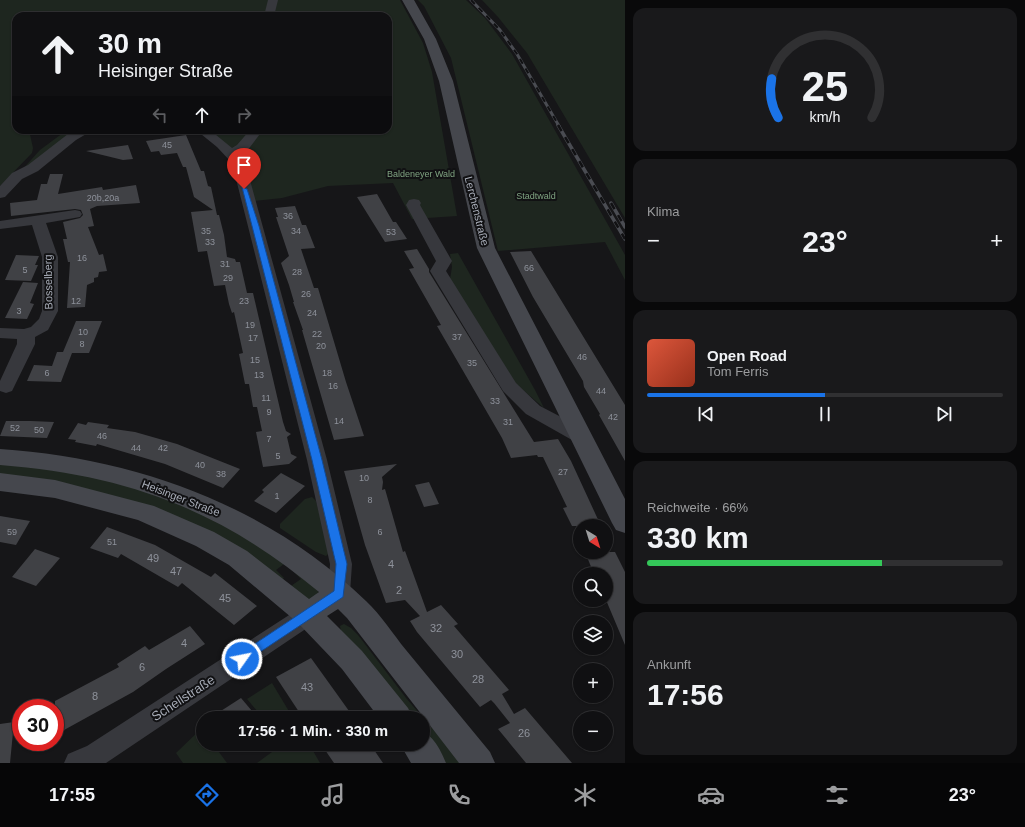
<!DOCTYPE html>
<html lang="de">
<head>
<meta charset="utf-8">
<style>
  body { margin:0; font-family:Helvetica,sans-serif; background:#19191b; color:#f1f3f6; height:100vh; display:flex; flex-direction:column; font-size:15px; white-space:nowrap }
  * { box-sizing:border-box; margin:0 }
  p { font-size:13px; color:#9c9d9f }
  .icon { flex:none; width:22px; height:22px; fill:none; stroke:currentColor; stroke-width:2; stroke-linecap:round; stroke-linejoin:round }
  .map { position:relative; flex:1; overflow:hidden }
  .sheet { display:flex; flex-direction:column; gap:8px; padding:8px; background:#09090a; width:400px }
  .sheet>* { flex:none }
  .hud { position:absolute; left:12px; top:12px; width:380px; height:122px; border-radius:12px; box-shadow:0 1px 3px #0004,0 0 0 1px #303032; background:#101012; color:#f1f3f6; overflow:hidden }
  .needle { width:26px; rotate:142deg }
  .tools { position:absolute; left:573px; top:519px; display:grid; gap:8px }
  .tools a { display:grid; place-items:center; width:40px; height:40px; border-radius:50%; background:#101012; box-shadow:0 1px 3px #0004,0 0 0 1px #303032; font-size:20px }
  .speed { position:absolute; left:12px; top:699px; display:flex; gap:8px; font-size:20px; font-weight:700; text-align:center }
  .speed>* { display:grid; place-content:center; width:52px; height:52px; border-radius:50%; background:#101012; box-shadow:0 1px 3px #0004,0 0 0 1px #303032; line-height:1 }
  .speed .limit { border:6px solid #d22; background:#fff; color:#111 }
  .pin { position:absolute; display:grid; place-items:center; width:34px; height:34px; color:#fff; margin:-41px -17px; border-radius:50% 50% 50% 0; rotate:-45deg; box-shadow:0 0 4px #0007 }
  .pin .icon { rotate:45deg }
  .me { position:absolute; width:44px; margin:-22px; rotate:57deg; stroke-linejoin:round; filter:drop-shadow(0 0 3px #0008) }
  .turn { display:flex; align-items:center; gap:14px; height:84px; padding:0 20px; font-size:18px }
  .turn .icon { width:52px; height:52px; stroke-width:2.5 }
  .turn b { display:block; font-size:28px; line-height:34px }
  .lanes { display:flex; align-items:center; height:38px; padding:0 20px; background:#0003; justify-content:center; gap:20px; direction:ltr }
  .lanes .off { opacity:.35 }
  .big { font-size:30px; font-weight:600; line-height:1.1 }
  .sheet .tile { flex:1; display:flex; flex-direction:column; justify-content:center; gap:6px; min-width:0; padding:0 14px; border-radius:12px; background:#19191b }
  .sheet .dial { align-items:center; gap:0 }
  .dial svg { height:104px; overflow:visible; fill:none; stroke:#303032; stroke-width:7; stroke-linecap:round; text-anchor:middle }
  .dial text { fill:#f1f3f6; stroke:none }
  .song { display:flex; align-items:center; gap:12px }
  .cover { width:48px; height:48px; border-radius:6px; background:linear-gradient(135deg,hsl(10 70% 55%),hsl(10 70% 35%)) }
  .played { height:4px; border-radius:2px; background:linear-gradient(90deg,#1a73e8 50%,#303032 50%) }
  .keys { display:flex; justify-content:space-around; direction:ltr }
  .heat { display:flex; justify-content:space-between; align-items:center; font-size:22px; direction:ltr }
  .charge { height:6px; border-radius:3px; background:linear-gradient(90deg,#34c759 66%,#303032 0) }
  .trip { position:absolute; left:196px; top:711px; width:234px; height:40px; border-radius:20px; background:#101012; box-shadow:0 1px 3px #0004,0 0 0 1px #303032; font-weight:600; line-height:40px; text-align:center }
  .menu { display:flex; height:64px; justify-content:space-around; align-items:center; background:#060607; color:#9c9d9f }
  .menu .icon { width:28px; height:28px }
  .menu .on { color:#1a73e8 }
  .menu b { font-size:18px; color:#f1f3f6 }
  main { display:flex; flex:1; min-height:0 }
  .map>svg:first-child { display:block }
  .green { fill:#1e261f }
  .building { fill:#404145 }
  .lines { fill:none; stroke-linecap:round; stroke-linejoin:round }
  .street { fill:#37383d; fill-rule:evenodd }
  .secondary { fill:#45474d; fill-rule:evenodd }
  .rail-far1-casing { stroke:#4a4c52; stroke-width:3 }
  .rail-casing { stroke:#4a4c52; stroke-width:3.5 }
  .rail-far1 { stroke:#111113; stroke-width:2; stroke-dasharray:5.5; stroke-linecap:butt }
  .rail { stroke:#111113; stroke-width:2.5; stroke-dasharray:7; stroke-linecap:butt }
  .route { fill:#1a73e8; stroke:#114b97 }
  .labels { text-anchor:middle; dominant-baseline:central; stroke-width:4; stroke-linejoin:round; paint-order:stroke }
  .number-label { font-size:9px; fill:#8e929b }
  .far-park-label { font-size:9px; fill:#7fa381; stroke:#111113 }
  .street-label { font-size:11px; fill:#a8adb8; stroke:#111113 }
  .near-number-label { font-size:11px; fill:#8e929b }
  .near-street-label { font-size:13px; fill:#a8adb8; stroke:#111113 }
</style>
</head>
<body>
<main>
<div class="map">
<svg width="625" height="763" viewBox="0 0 625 763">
  <rect width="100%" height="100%" fill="#161618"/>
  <g class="green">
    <polygon points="0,0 400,0 423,43 432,72 457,216 412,219 393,183 328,186 282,198 253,201 243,163 239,154 249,145 232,151 205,130 388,130 388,16 16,16 16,130 29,130 33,148 32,153 0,186"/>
    <polygon points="418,0 466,0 485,18 512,54 625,255 625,280 605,242 498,251 451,58 424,6"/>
    <polygon points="482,0 625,0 625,218 527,53 498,17"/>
    <polygon points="67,130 84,130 22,170 40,150"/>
    <polygon points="458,253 535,390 544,408 516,384 450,279 452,267 450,254"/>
    <polygon points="0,462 33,465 119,482 193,507 288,561 276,570 284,578 280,581 233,549 0,477"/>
    <polygon points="312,497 316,501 330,552 326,556 316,552 280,528 280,524 305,499"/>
    <polygon points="293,571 319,589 317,596 307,600 288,588 301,579"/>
    <polygon points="344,624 351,628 358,635 406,698 462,763 443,763 423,735 423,718 410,718 341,631 340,626"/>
    <polygon points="272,683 293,718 263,718 247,699"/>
    <polygon points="202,728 203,744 213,744 227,763 183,763 176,753"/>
    <polygon points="283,744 309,744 320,763 257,763"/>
  </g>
  <g class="building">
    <polygon points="186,135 201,171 204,171 208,186 211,187 217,215 219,215 224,235 227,257 235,259 236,262 240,262 247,293 253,293 283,422 286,431 291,434 287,437 291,454 297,457 289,464 263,467 256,432 262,431 257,407 253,407 249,384 245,384 239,354 243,353 234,312 232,313 229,304 225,285 214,286 207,251 198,252 191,212 213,210 194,197 186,167 183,167 177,153 161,155 159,151 151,152 146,141"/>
    <polygon points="128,145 133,159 123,160 86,151"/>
    <polygon points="50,174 63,174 58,194 102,187 103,190 136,185 140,203 97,206 90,209 94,226 88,227 99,255 103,254 107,271 99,272 98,277 94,278 94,282 87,285 85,307 67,308 70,262 68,262 63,239 67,239 63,222 80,218 83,215 81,210 75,209 11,216 10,203 37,200 41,184 47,184"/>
    <polygon points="377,194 393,222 396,222 407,239 385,242 357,197"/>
    <polygon points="295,206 302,225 306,225 315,248 301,249 314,288 318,288 346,382 364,436 334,440 302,330 303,330 293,302 294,302 289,285 281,263 289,256 276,217 278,217 275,208"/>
    <polygon points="417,249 429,269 429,272 534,442 558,439 571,461 601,526 572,526 563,508 567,507 543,457 538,457 537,455 511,458 502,438 437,326 441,325 409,269 414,268 404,251"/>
    <polygon points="531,251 625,405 625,461 599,415 600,414 584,387 583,381 533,297 510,252"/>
    <polygon points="16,255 39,256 35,265 38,265 31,281 5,280"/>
    <polygon points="23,282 38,283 30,303 34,304 27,319 5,318"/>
    <polygon points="76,321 102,321 89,353 72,353 61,382 27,381 34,365 52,366 57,352 63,352"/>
    <polygon points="6,421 31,421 54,422 47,438 0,436"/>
    <polygon points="88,422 109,425 107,428 135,432 177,444 240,469 223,488 165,464 97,444 96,446 75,442 76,440 68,439 78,423 86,425"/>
    <polygon points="397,464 382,477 383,482 382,490 385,489 403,552 405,551 427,612 441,605 458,624 454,626 509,690 502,694 514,714 525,708 572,763 526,763 498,729 510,723 494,703 491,700 480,707 417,632 410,621 420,616 405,600 386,603 365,545 344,471"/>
    <polygon points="281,473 305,486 276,513 254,501 264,492 262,490"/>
    <polygon points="429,482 439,504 424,507 415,485"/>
    <polygon points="0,516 30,521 16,545 0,542"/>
    <polygon points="107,527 155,545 211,577 215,573 257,606 234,625 182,583 178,587 121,554 118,558 90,548"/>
    <polygon points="35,549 60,558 36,586 12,577"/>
    <polygon points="585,552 615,552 625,572 625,645 606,600 606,574 594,574"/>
    <polygon points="190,626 205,644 166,669 133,692 55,735 55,701 119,667 117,664 145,646 149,650"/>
    <polygon points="311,658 339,697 354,718 303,718 276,677"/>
    <polygon points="241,698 258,718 210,718"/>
    <polygon points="14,722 10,763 0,763 0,724"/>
    <polygon points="321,744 370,744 383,763 334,763"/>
  </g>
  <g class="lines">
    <g class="street">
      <polygon points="268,0 278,0 274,16 264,16"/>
      <polygon points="77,130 93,130 76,140 38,171 22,179 5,197 0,198 0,186 12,173 28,165 68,134"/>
      <polygon points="196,130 210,130 232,148 237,145 250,130 263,130 247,151 238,154 245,162 327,460 352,564 350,593 347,599 339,602 331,599 328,593 330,564 307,460 232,163 217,147"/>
      <polygon points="414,199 419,200 421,203 420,205 452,261 446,271 516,383 540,406 586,430 589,435 586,440 579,441 572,440 526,414 503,391 430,271 436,261 406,205 409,200"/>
      <polygon points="75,210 80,211 82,214 80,217 46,223 58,257 58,311 48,330 35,337 35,344 12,391 6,393 0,391 0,381 17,344 17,339 0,338 0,328 24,329 31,327 39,319 42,311 42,257 32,225 0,229 0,221"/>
      <polygon points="308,606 316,608 320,615 316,622 106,763 64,763 68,754 87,746 300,608"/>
    </g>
    <g class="secondary">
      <polygon points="402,0 414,0 436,39 453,81 495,248 625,499 625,533 616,530 612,523 477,248 439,81 424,39"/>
      <path d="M0 449C135 458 267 505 366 601 381 615 393 634 406 650 434 684 462 718 490 752L495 763H459L347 618 338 609 327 616 362 651 408 708 413 718H379L342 669 298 623 229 565 196 546 138 520 55 498 0 491V473L55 480 154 506 214 532 247 551 309 599 319 592C221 510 127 475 0 465Z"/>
      <path d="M423 732C434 736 442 753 446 763H411L400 744H423Z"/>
    </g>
    <g class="rail-far1-casing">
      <polyline id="rail-far1" points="471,0 500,30 517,54 559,126"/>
    </g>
    <g class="rail-casing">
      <g id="rail">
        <polyline points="558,125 625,239"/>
        <polyline points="611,203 625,227"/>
      </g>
    </g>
    <use href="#rail-far1" class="rail-far1"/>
    <use href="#rail" class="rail"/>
  </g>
  <polygon class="route" points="242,187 247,189 259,226 322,460 347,564 343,597 242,664 238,662 236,659 238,655 334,591 336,564 312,460"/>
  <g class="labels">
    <g class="number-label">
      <text x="167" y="145">45</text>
      <text x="103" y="198">20b,20a</text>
      <text x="288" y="216">36</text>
      <text x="206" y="231">35</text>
      <text x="296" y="231">34</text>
      <text x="391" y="232">53</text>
      <text x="210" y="242">33</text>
      <text x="82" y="258">16</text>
      <text x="225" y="264">31</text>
      <text x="529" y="268">66</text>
      <text x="25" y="270">5</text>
      <text x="297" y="272">28</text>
      <text x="228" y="278">29</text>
      <text x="306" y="294">26</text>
      <text x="76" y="301">12</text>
      <text x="244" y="301">23</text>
      <text x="19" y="311">3</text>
      <text x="312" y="313">24</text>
      <text x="250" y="325">19</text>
      <text x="83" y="332">10</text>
      <text x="317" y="334">22</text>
      <text x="457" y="337">37</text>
      <text x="253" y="338">17</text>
      <text x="82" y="344">8</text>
      <text x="321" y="346">20</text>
      <text x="582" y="357">46</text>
      <text x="255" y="360">15</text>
      <text x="472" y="363">35</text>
      <text x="47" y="373">6</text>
      <text x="327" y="373">18</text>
      <text x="259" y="375">13</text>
      <text x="333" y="386">16</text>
      <text x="601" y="391">44</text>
      <text x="266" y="398">11</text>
      <text x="495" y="401">33</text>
      <text x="269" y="412">9</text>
      <text x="613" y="417">42</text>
      <text x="339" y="421">14</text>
      <text x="508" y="422">31</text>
      <text x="15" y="428">52</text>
      <text x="39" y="430">50</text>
      <text x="102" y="436">46</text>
      <text x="269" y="439">7</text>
      <text x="136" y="448">44</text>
      <text x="163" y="448">42</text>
      <text x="278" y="456">5</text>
      <text x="200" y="465">40</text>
      <text x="563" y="472">27</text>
      <text x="221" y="474">38</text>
      <text x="364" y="478">10</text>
      <text x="277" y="496">1</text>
      <text x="370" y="500">8</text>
      <text x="12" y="532">59</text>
      <text x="380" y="532">6</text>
      <text x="112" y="542">51</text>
    </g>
    <g class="far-park-label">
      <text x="421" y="174">Baldeneyer Wald</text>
      <text x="536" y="196">Stadtwald</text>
    </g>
    <g class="street-label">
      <text transform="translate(477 211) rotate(76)">Lerchenstraße</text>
      <text transform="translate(48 282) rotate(-91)">Bosselberg</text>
      <text transform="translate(181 498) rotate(21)">Heisinger Straße</text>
    </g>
    <g class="near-number-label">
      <text x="153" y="558">49</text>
      <text x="391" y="564">4</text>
      <text x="176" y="571">47</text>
      <text x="399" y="590">2</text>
      <text x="225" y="598">45</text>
      <text x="436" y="628">32</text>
      <text x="184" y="643">4</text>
      <text x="457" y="654">30</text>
      <text x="142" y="667">6</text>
      <text x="478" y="679">28</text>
      <text x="307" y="687">43</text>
      <text x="95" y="696">8</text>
      <text x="524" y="733">26</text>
    </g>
    <g class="near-street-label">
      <text transform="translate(183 698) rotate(-33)">Schellstraße</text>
    </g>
  </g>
</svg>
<div class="tools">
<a><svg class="needle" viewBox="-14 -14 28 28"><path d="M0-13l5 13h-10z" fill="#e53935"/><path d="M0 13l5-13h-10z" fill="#9c9d9f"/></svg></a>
<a><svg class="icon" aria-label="search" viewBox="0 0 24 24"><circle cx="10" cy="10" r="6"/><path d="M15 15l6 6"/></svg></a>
<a><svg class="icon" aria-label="layers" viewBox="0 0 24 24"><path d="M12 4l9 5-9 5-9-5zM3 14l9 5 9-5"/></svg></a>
<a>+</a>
<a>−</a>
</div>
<div class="speed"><div class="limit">30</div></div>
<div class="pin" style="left:244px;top:189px;background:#d93025"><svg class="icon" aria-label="arrive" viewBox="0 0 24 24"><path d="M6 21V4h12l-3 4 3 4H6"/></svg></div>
<svg class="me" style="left:242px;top:659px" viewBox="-20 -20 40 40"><circle r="17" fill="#1a73e8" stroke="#fff" stroke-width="3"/><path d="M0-11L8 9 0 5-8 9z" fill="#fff"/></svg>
<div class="trip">17:56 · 1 Min. · 330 m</div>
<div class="hud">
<div class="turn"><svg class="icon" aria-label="ahead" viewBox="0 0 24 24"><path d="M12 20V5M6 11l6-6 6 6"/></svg><div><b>30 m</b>Heisinger Straße</div></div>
<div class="lanes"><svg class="icon off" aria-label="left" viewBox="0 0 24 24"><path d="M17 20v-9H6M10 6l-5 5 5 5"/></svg><svg class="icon" aria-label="ahead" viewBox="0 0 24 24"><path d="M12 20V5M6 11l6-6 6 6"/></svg><svg class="icon off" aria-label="right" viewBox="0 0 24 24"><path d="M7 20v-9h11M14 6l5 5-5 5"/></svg></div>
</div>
</div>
<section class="sheet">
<div class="tile dial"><svg viewBox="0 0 100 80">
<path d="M14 69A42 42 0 1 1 86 69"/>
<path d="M14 69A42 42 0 0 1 9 39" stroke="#1a73e8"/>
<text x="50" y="56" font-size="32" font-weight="700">25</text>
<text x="50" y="72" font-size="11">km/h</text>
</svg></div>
<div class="tile"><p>Klima</p>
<div class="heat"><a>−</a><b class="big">23°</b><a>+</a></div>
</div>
<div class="tile">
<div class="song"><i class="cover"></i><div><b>Open Road</b><p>Tom Ferris</p></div></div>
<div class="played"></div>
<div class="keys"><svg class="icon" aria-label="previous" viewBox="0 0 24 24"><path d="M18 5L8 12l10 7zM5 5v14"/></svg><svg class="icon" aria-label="pause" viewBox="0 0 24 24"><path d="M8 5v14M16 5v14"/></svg><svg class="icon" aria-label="next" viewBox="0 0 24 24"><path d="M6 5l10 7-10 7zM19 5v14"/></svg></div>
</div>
<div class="tile"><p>Reichweite · 66%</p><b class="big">330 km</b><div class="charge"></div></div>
<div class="tile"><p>Ankunft</p><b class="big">17:56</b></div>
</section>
</main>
<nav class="menu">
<b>17:55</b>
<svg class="icon on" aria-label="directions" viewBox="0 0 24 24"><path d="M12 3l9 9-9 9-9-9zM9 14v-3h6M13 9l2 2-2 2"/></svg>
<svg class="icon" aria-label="music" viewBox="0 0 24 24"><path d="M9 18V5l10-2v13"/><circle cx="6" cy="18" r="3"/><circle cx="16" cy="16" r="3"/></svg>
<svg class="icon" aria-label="phone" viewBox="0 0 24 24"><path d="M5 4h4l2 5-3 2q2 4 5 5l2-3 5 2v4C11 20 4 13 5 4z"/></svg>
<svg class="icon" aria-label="climate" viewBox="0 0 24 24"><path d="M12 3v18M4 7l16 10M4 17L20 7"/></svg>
<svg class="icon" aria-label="car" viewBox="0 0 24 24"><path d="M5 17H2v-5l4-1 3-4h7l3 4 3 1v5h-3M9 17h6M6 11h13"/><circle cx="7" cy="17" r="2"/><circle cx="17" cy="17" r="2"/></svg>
<svg class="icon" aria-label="filters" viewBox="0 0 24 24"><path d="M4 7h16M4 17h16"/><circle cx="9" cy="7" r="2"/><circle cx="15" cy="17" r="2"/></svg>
<b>23°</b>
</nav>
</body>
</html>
